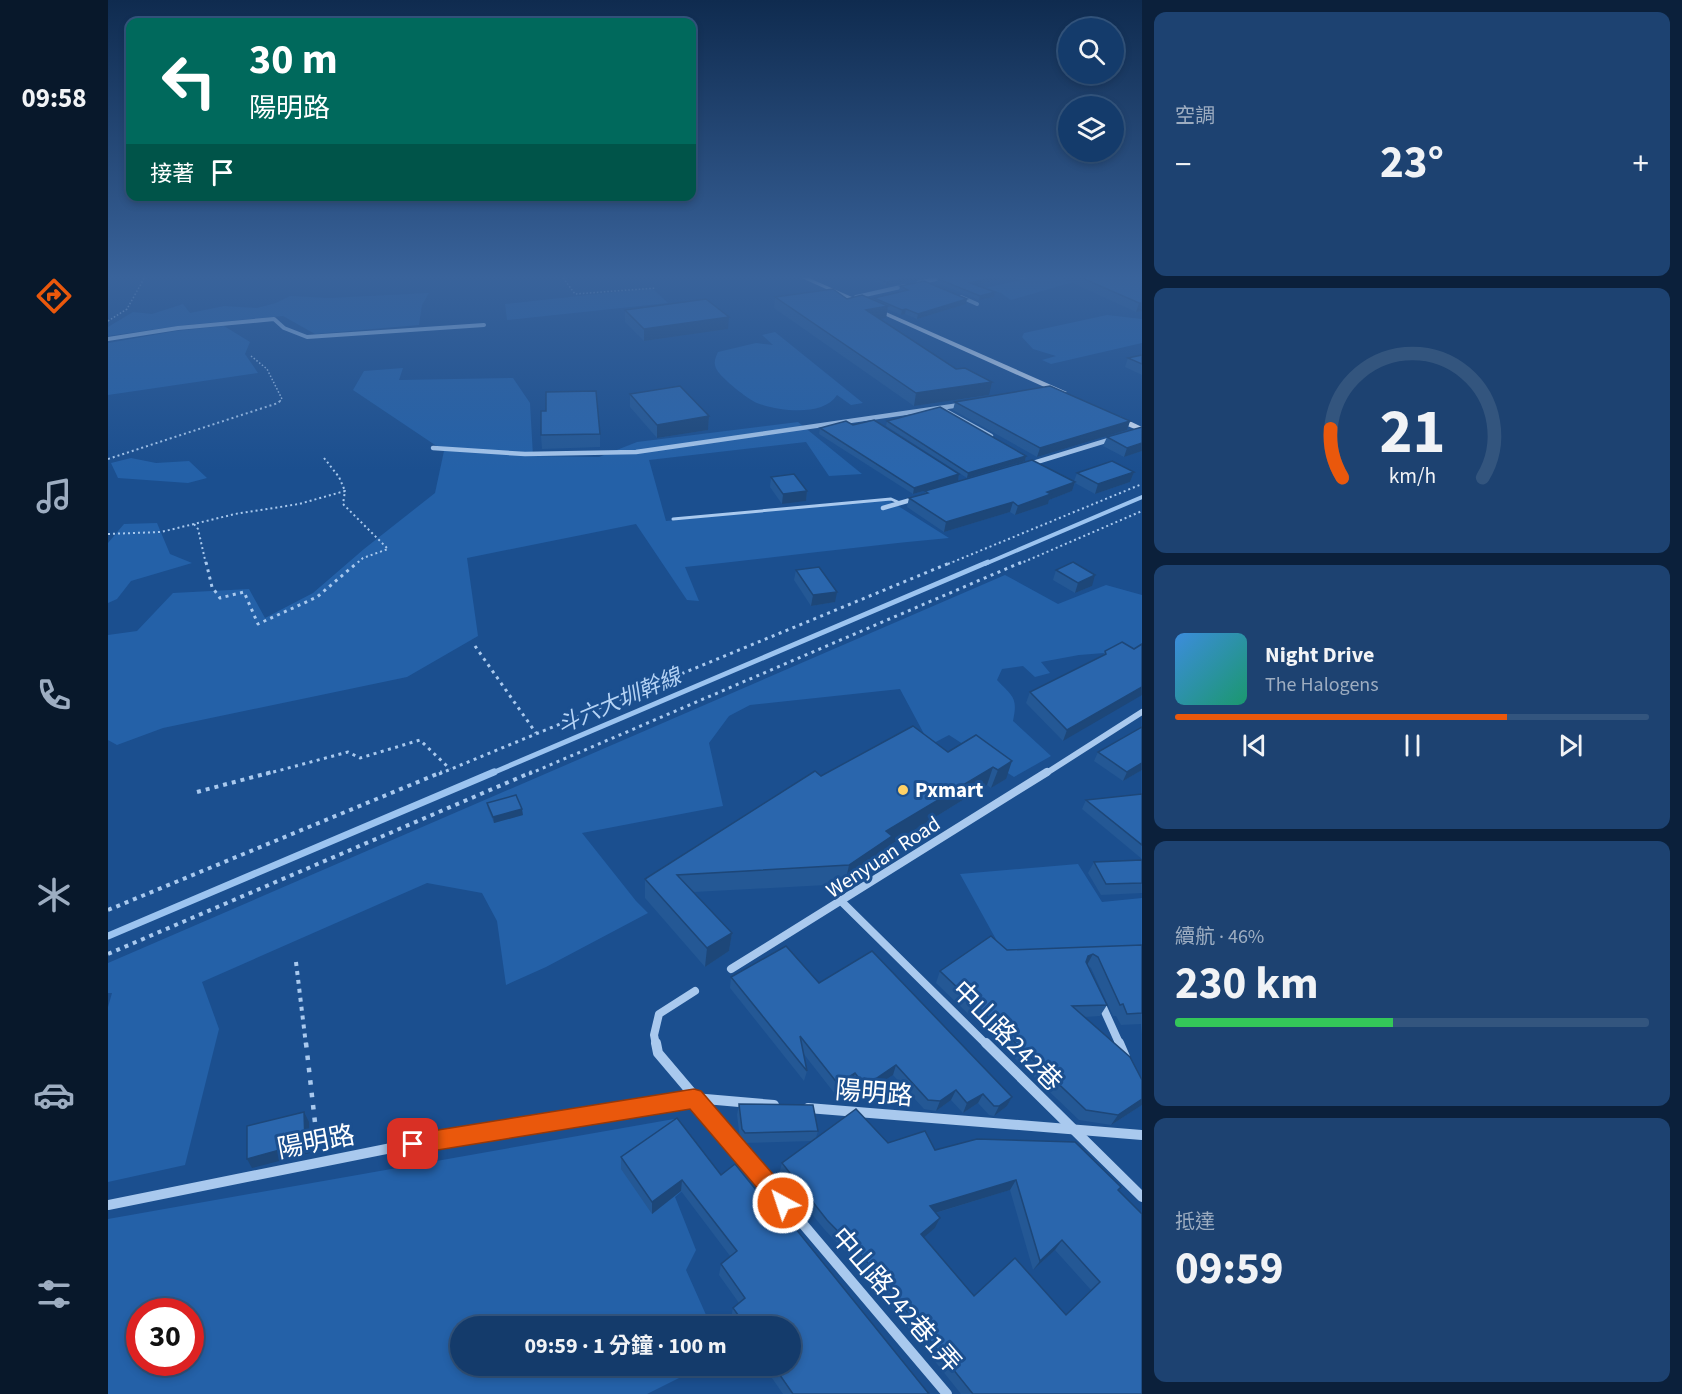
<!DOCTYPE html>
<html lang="zh-TW">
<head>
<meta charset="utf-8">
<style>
  body { margin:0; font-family:"Source Sans 3","Noto Sans TC",sans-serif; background:#1d4271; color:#f1f3f6; height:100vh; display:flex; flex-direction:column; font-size:22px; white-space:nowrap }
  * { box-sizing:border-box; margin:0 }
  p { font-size:20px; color:#9dadc1 }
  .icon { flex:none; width:33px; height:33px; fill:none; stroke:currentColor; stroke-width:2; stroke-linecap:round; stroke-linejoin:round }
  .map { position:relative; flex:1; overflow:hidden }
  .panel { display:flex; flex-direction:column; gap:12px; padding:12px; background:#0b203b; width:540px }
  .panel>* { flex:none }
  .guide { position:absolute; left:18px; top:18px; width:570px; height:183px; border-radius:12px; box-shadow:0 3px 9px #0003,0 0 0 2px #33557e; background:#00695c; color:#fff; overflow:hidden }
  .controls { position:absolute; left:950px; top:18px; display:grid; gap:12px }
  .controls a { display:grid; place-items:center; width:66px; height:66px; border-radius:50%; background:#143b6b; box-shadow:0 3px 9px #0003,0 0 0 2px #33557e; font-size:30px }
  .speed { position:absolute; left:18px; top:1298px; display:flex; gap:12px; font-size:30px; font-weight:700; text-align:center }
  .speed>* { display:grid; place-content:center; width:78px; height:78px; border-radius:50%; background:#143b6b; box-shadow:0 3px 9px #0003,0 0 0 2px #33557e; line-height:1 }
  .speed .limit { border:9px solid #d22; background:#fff; color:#111 }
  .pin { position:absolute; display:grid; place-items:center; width:51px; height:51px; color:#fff; margin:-26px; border-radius:12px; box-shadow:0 3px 9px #0006 }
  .me { position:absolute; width:66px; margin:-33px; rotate:320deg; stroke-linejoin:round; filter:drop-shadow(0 0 4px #0008) }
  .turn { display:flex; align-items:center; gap:21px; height:126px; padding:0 24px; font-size:27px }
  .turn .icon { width:78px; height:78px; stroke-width:2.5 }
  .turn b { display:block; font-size:42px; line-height:51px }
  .then { display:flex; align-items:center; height:57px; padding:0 24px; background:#0003; gap:12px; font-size:22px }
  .big { font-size:45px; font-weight:700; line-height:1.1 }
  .panel .widget { flex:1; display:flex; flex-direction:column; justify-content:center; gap:9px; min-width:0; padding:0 21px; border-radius:12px; background:#1d4271 }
  .panel .dial { align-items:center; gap:0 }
  .dial svg { height:156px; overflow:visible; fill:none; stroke:#33557e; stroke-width:7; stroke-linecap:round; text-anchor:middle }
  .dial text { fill:#f1f3f6; stroke:none }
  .song { display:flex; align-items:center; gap:18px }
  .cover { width:72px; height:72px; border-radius:9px; background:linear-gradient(135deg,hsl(210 70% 55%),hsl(160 70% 35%)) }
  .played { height:6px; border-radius:3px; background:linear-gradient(90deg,#ea580c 70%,#33557e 70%) }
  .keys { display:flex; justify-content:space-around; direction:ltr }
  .heat { display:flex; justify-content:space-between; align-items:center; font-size:33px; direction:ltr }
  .charge { height:9px; border-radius:4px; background:linear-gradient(90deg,#34c759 46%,#33557e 0) }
  .trip { position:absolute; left:342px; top:1316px; width:351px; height:60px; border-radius:30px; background:#143b6b; box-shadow:0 3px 9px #0003,0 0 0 2px #33557e; font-weight:700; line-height:60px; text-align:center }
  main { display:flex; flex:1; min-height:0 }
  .tabs { display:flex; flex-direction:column; width:108px; justify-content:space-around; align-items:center; background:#08182b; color:#9dadc1 }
  .tabs .icon { width:42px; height:42px }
  .tabs .selected { color:#ea580c }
  .tabs b { font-size:27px; color:#f1f3f6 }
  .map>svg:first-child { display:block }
  .green { fill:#2461a8; fill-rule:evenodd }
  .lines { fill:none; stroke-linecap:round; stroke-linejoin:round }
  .stream-far2 { stroke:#9cc4f0; stroke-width:4 }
  .stream-far1 { stroke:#9cc4f0; stroke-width:5 }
  .stream { stroke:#9cc4f0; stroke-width:7 }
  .path-far4 { stroke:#a9c9ee; stroke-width:1.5; stroke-dasharray:1.5 2; stroke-linecap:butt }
  .path-far3 { stroke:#a9c9ee; stroke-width:2; stroke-dasharray:2 3; stroke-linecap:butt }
  .path-far2 { stroke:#a9c9ee; stroke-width:3; stroke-dasharray:3 4.5; stroke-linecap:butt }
  .path-far1 { stroke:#a9c9ee; stroke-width:4; stroke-dasharray:4 5; stroke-linecap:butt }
  .path { stroke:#a9c9ee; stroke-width:4.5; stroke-dasharray:4.5 8; stroke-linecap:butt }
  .service { stroke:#a9c9ee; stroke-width:3 }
  .minor-far4 { stroke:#a9c9ee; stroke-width:4 }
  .minor-far3 { stroke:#a9c9ee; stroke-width:4.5 }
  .minor-far2 { stroke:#a9c9ee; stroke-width:6 }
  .minor-far1 { stroke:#a9c9ee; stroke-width:8 }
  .minor { stroke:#a9c9ee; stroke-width:10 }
  .secondary { fill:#d6e6fa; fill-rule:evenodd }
  .wall { fill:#245895; fill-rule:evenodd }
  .shaded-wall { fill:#1d4779 }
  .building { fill:#2a66ad; stroke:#1d4779; stroke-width:1.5; fill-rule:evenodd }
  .route { fill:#ea580c; stroke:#983908; stroke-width:1.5 }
  .poi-dot { fill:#ffd166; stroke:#1b4f8f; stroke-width:2 }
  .labels { text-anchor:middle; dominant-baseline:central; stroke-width:6; stroke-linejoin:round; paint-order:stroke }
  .poi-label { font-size:21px; font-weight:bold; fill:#fff; stroke:#1b4f8f; text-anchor:start }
  .street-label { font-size:21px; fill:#fff; stroke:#1b4f8f }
  .water-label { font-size:22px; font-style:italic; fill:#b5d3f5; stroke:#1b4f8f }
  .near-street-label { font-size:26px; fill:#fff; stroke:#1b4f8f }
</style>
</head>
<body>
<main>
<nav class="tabs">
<b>09:58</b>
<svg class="icon selected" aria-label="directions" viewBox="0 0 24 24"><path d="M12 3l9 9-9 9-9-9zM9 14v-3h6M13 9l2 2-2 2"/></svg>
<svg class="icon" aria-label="music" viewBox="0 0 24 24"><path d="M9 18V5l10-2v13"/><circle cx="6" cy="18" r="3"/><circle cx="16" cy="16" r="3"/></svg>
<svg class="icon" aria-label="phone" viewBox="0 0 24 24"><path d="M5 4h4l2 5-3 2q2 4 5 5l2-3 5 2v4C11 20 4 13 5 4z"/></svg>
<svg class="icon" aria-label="climate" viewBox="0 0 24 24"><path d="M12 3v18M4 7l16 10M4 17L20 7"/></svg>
<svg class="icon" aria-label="car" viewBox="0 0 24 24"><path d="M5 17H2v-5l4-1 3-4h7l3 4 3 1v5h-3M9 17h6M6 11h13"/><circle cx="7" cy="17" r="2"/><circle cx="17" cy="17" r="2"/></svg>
<svg class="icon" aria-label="filters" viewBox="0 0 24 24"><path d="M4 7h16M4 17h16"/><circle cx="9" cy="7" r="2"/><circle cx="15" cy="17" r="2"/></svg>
</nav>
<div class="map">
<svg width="1034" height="1394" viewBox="0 0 1034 1394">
  <rect width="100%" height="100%" fill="#1b4f8f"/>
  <g class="green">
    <polygon points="936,275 990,275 903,300 893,293 876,288"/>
    <polygon points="544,288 560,303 399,320 397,304"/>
    <polygon points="321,293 314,305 311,325 207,334 175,316 77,325 0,336 0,327 25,312 44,314 75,304 82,313 116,306 149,308 168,303 182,296 221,298"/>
    <polygon points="999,315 1034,319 1034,343 943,364 934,360 948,356 925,349 914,337 916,333"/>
    <polygon points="116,326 142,342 137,354 150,373 0,395 0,343 68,331"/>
    <path d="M667 332 755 403 743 405 729 395C715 417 671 411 649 403 641 400 613 378 609 370 605 364 607 358 610 352L648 343 665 345 654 335Z"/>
    <path d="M295 368 291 380 405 378 422 403 425 456 491 457 529 442 690 422 754 474 721 476 698 442 541 460 558 521 779 499 841 538C753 546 665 558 577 567L591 601 579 600 528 524 359 558 370 636 299 677 55 728 9 745 0 740V635L29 631 65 593 141 589 157 618 205 593 256 549 327 493 336 451 245 390 256 371Z"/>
    <polygon points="23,458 48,463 81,461 99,478 80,483 10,478 3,463"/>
    <polygon points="49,523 62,554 84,563 23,581 9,599 0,603 0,543 16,524"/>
    <path d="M897 575 950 604 998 585 1034 595V650L971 655 933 662 942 673 927 677 915 666 894 669 889 680C905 697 910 697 905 721L943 756 906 777 841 735 822 745 792 689 642 705 621 716 601 743 615 806 474 833 528 901 540 913 438 967 398 985 389 921 374 893 319 883 94 982 111 1029 77 1165 0 1182V1007L4 993H0V963Z"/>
    <polygon points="970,864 994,902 1034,898 1034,951 895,952 852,874"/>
    <path d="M566 1119 598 1171 567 1197 588 1250 578 1270 603 1326H352V1365H597L539 1394H0V1219ZM32 1311H82V1362H32Z"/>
  </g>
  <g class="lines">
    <polyline class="stream-far2" points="877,564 1034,497"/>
    <polyline class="stream-far1" points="382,774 880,562"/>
    <polyline class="stream" points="0,936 386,772"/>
    <g class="path-far4">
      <polyline points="453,275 467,294 548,288"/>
      <polyline points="0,321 19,309 38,275"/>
      <polyline points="143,356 159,369 174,399 172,401"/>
    </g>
    <g class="path-far3">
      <polyline points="216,458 231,477 237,491"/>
      <polyline points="0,459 170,403 173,400"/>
      <polyline points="86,524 90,529 98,564"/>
      <polyline points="0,534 53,532 127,514 191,504 237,491 235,504 280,549 255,558 248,564"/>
      <polyline points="840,564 1034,484"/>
      <polyline points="911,564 1034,511"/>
    </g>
    <g class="path-far2">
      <polyline points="98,562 104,587 112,598 136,592 150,624 209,597 250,562"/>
      <polyline points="367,646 428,733"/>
      <polyline points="158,774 240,752 252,758 312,740 342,769"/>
      <polyline points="331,774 844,562"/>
      <polyline points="421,774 914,562"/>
    </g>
    <g class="path-far1">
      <polyline points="89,792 164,772"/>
      <polyline points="0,910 334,772"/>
      <polyline points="0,954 424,772"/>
      <polyline points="188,962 198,1045"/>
    </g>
    <polyline class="path" points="198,1043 210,1149"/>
    <polyline class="service" points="565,519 783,499 792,503"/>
    <g class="minor-far4">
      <polyline points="907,275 915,277"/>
      <polyline points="810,283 846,275"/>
      <polyline points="748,297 797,286"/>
      <polyline points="853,297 869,304"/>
      <polyline points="0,339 70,328 166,319 176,328 199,337 376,325"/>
    </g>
    <g class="minor-far3">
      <polyline points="834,409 883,436"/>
      <polyline points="325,448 417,454 528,452 852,405"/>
      <polyline points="922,464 1004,439"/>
      <polyline points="775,508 806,499"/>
    </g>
    <polyline class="minor-far2" points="937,774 1034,712"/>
    <g class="minor-far1">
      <polyline points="735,903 879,1045"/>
      <polyline points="623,969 939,772"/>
      <polyline points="993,1003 1012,1045"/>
      <polyline points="548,1045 546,1035 551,1014 587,991"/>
    </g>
    <g class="minor">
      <polyline points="548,1043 550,1053 839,1394"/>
      <polyline points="878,1043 1034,1197"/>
      <polyline points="1011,1043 1017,1057"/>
      <polyline points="700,1108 1034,1135"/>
      <polyline points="0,1205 328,1139 586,1098 666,1105"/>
    </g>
    <g class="secondary">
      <polygon points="687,275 694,275 959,392 952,394"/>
      <polygon points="1005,416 1011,416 1034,427 1034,432 1005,420"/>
    </g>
  </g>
  <g class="wall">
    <polygon points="763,275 830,275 778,286 762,279"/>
    <polygon points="947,275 1034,275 1034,311 1028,312"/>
    <polygon points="903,276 868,285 887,292 886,297 871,300 829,283 830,279"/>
    <polygon points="792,286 858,304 809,319 797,314 793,315 779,309 778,318 772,319 881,395 806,406 666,308 667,297 766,300 766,298 792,292 791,291"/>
    <polygon points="517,310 620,329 536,341 517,322"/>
    <polygon points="1034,355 1034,375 1017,367 1020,358"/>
    <polygon points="522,394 601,416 600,430 549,438 522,407"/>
    <polygon points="847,402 1022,421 1019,430 929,457 845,410"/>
    <polygon points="438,411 492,434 492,447 434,449 433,435"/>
    <polygon points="779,421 918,456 917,461 859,478 778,426"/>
    <polygon points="745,425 851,474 850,481 805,494 711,434 712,428"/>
    <polygon points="1034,427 1034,451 1016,457 995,446 999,437"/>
    <polygon points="1026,472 1022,482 987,494 967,483 964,491 941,500 940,504 907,515 902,512 836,532 799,507 801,498 817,493 817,491 966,481 969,473"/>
    <polygon points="663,477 699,491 698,501 674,504 662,487"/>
    <polygon points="688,570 727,602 703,606 686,580"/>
    <polygon points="948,570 984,586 967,593 945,580"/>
    <polygon points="1026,649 955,741 918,703 922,692 995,655 997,651"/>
    <polygon points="1034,727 1034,770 1015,781 986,761 990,752"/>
    <polygon points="868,735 898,779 883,788 879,785 782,845 779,855 737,884 586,892 624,933 621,951 597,967 537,898 537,879 713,776 840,752"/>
    <polygon points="1034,794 1034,859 974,809 978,800"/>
    <polygon points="379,803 415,815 386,823 380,809"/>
    <polygon points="1034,860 1034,893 993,895 980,873 986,862"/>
    <polygon points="1034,945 1034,1035 1033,1024 1013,1025 1008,1016 1005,1016 983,968 981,966 999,1005 992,1016 976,1017 1034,1105 1003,1125 971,1120 828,983 832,971 899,950"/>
    <polygon points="623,977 711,983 904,1097 899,1106 886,1116 881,1115 870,1103 855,1113 843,1100 828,1111 816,1109 785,1075 754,1095 744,1083 727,1094 695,1053 699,1071 696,1081 622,988"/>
    <path d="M631 1104 710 1131 708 1138 780 1143 827 1150 1013 1187 1010 1191 1034 1394H853L751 1266 716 1229 671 1174 674 1163 705 1141 635 1143 632 1139 629 1115ZM902 1190 925 1270 947 1250 983 1290 958 1315 866 1296 816 1237 827 1228 832 1218 828 1213Z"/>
    <polygon points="513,1157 613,1175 670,1217 821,1394 675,1394 655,1365 682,1365 682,1326 629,1326 623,1318 625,1308 631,1303 611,1275 613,1264 622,1256 573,1191 544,1214 513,1169"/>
  </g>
  <g class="shaded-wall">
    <polygon points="812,275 830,275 778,286 778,282"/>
    <polygon points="895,275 904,275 903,276 861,287 862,283"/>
    <polygon points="887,292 886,297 871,300 872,296"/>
    <polygon points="859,299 858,304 809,319 810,314"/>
    <polygon points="1031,303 1034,303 1034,311 1028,312"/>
    <polygon points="780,306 778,318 756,322 758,310"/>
    <polygon points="798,309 797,314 793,315 794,310"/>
    <polygon points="621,317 620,329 536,341 536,329"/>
    <polygon points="884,382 881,395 806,406 808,393"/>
    <polygon points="601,416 600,430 549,438 549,425"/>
    <polygon points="1022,421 1019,430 929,457 932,448"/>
    <polygon points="1034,443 1034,451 1016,457 1019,448"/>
    <polygon points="918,456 917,461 859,478 860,473"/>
    <polygon points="1026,472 1022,482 987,494 990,484"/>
    <polygon points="851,474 850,481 805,494 806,488"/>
    <polygon points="967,482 964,491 941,500 940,504 907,515 910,506 939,492"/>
    <polygon points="699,491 698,501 674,504 675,494"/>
    <polygon points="905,502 902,512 836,532 838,522"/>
    <polygon points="987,575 984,586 967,593 970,583"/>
    <polygon points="729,592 727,602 703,606 705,595"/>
    <polygon points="1034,687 1034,695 955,741 959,730"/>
    <polygon points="904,761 898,779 883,788 890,770"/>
    <polygon points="1034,763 1034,770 1015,781 1019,772"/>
    <polygon points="885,767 879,785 782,845 779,855 737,884 741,865 778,831"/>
    <polygon points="414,809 415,815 386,823 385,817"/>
    <polygon points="624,933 621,951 597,967 599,948"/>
    <polygon points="985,954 979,965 974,967 980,956"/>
    <polygon points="788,1065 785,1075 754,1095 757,1086"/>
    <polygon points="747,1073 744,1083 727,1094 730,1084"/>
    <polygon points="848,1090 843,1100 828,1111 832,1101"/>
    <polygon points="875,1094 870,1103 855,1113 859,1103"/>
    <polygon points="904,1097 899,1106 886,1116 891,1106"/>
    <polygon points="1034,1099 1034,1105 1003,1125 1010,1115"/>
    <polygon points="196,1112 201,1122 202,1153 144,1168 139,1159"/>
    <polygon points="574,1180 573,1191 544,1214 544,1202"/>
    <polygon points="908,1180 902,1190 817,1216 822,1206"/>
    <polygon points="832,1218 827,1228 808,1244 813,1234"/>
    <polygon points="954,1240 947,1250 925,1270 932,1261"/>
  </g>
  <g class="building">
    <polygon points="763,275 812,275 778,282"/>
    <polygon points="848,275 895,275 862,283 887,292 872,296 830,279"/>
    <polygon points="967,275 1034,275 1034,303 1031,303"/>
    <polygon points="816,281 859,299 810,314 798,309 794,310 766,298 800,290 792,286"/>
    <polygon points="725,289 739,299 754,295 780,306 758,310 848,369 857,368 884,382 808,393 667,297"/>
    <polygon points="598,299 621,317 536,329 517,310"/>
    <polygon points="1034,355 1034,364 1020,358"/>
    <polygon points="572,386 601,416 549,425 522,394"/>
    <polygon points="942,386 1022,421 932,448 847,402"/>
    <polygon points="488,391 492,434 433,435 433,411 438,411 438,392"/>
    <polygon points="832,407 918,456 860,473 779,421"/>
    <polygon points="766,420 851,474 806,488 712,428 738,421 745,425"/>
    <polygon points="1034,427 1034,443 1019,448 999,437"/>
    <polygon points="924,460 967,482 939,492 943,494 910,506 905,502 838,522 801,498 820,493 817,491"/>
    <polygon points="1004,461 1026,472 990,484 969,473"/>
    <polygon points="686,474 699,491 675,494 663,477"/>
    <polygon points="965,562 987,575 970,583 948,570"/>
    <polygon points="711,567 729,592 705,595 688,570"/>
    <polygon points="1014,642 1026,649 1034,644 1034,687 959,730 922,692 998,654 997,651"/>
    <polygon points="805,726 840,752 868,735 904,761 890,770 885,767 778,831 784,836 741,865 569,875 624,933 599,948 537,879 707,771 713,776"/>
    <polygon points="1034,727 1034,763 1019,772 990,752"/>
    <polygon points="1034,794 1034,845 978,800"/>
    <polygon points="408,795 414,809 385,817 379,803"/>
    <polygon points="1034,860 1034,883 998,884 986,862"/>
    <polygon points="883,936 899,950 1034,945 1034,1013 1019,1014 1015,1004 1012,1005 990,957 985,954 980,956 978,962 999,1005 964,1006 1022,1057 1034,1080 1034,1099 1010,1115 978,1110 832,971"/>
    <polygon points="678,946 711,983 764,951 904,1097 891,1106 886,1106 875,1094 859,1103 848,1090 832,1101 820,1100 788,1065 757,1086 747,1073 730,1084 692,1036 699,1071 623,977"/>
    <polygon points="631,1104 705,1105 710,1131 637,1133 634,1129"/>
    <path d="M748 1109 780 1143 817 1131 827 1150 869 1139 967 1142 1013 1187 1010 1190 1034 1214V1394H865L755 1257 719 1220 674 1163ZM908 1180 932 1261 954 1240 992 1282 958 1315 907 1258 866 1296 813 1234 832 1218 822 1206Z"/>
    <polygon points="196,1112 197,1143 139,1159 139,1126"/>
    <polygon points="569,1118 613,1175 627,1164 670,1217 675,1213 821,1394 685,1394 665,1365 682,1365 682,1326 638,1326 625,1308 637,1298 613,1264 629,1251 574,1180 544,1202 513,1157"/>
  </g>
  <linearGradient id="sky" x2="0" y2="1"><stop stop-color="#0f2b4f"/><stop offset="0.59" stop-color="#39639b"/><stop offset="1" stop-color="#39639b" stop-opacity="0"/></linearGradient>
  <rect width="1034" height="470" fill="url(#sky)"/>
  <polygon class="route" points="586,1089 593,1091 683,1195 686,1203 683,1210 675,1214 668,1210 582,1109 305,1154 298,1151 295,1144 298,1137 305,1134"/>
  <circle class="poi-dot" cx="795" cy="790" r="6"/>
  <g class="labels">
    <g class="poi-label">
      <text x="807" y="790">Pxmart</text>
    </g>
    <g class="street-label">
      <text transform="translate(775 857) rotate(-33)">Wenyuan Road</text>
    </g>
    <g class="water-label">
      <text transform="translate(511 701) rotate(-23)">斗六大圳幹線</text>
    </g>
    <g class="near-street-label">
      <text transform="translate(899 1036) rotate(45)">中山路242巷</text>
      <text transform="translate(766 1093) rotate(5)">陽明路</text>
      <text transform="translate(208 1142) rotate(-11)">陽明路</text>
      <text transform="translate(788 1300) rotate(49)">中山路242巷1弄</text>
    </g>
  </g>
</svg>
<div class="controls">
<a><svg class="icon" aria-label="search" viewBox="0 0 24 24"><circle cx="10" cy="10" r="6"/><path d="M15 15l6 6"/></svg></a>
<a><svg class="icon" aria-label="layers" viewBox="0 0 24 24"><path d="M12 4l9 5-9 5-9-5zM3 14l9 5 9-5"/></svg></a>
</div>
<div class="speed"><div class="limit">30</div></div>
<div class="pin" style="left:305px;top:1144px;background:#d93025"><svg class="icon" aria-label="arrive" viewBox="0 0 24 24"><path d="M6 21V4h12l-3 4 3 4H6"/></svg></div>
<svg class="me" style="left:675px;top:1203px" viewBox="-20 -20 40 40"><circle r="17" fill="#ea580c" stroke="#fff" stroke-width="3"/><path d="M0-11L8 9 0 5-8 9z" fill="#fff"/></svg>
<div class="trip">09:59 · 1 分鐘 · 100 m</div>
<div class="guide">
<div class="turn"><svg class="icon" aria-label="left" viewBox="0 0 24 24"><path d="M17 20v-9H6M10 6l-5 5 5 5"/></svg><div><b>30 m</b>陽明路</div></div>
<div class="then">接著<svg class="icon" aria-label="arrive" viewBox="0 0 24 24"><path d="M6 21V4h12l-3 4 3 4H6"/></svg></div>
</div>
</div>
<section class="panel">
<div class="widget"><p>空調</p>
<div class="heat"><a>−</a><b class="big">23°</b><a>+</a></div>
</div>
<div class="widget dial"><svg viewBox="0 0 100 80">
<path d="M14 69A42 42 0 1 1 86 69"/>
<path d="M14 69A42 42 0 0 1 8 44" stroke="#ea580c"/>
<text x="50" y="56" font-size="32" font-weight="700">21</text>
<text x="50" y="72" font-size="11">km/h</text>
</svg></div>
<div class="widget">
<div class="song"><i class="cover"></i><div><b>Night Drive</b><p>The Halogens</p></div></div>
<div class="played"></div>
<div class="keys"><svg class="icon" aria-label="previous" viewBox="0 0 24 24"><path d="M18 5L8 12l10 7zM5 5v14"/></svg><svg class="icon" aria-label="pause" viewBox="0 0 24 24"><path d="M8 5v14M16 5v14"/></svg><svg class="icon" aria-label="next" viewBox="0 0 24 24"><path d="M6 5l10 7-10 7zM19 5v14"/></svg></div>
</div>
<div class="widget"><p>續航 · 46%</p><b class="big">230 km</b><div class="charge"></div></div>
<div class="widget"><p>抵達</p><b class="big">09:59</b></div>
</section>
</main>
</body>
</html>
